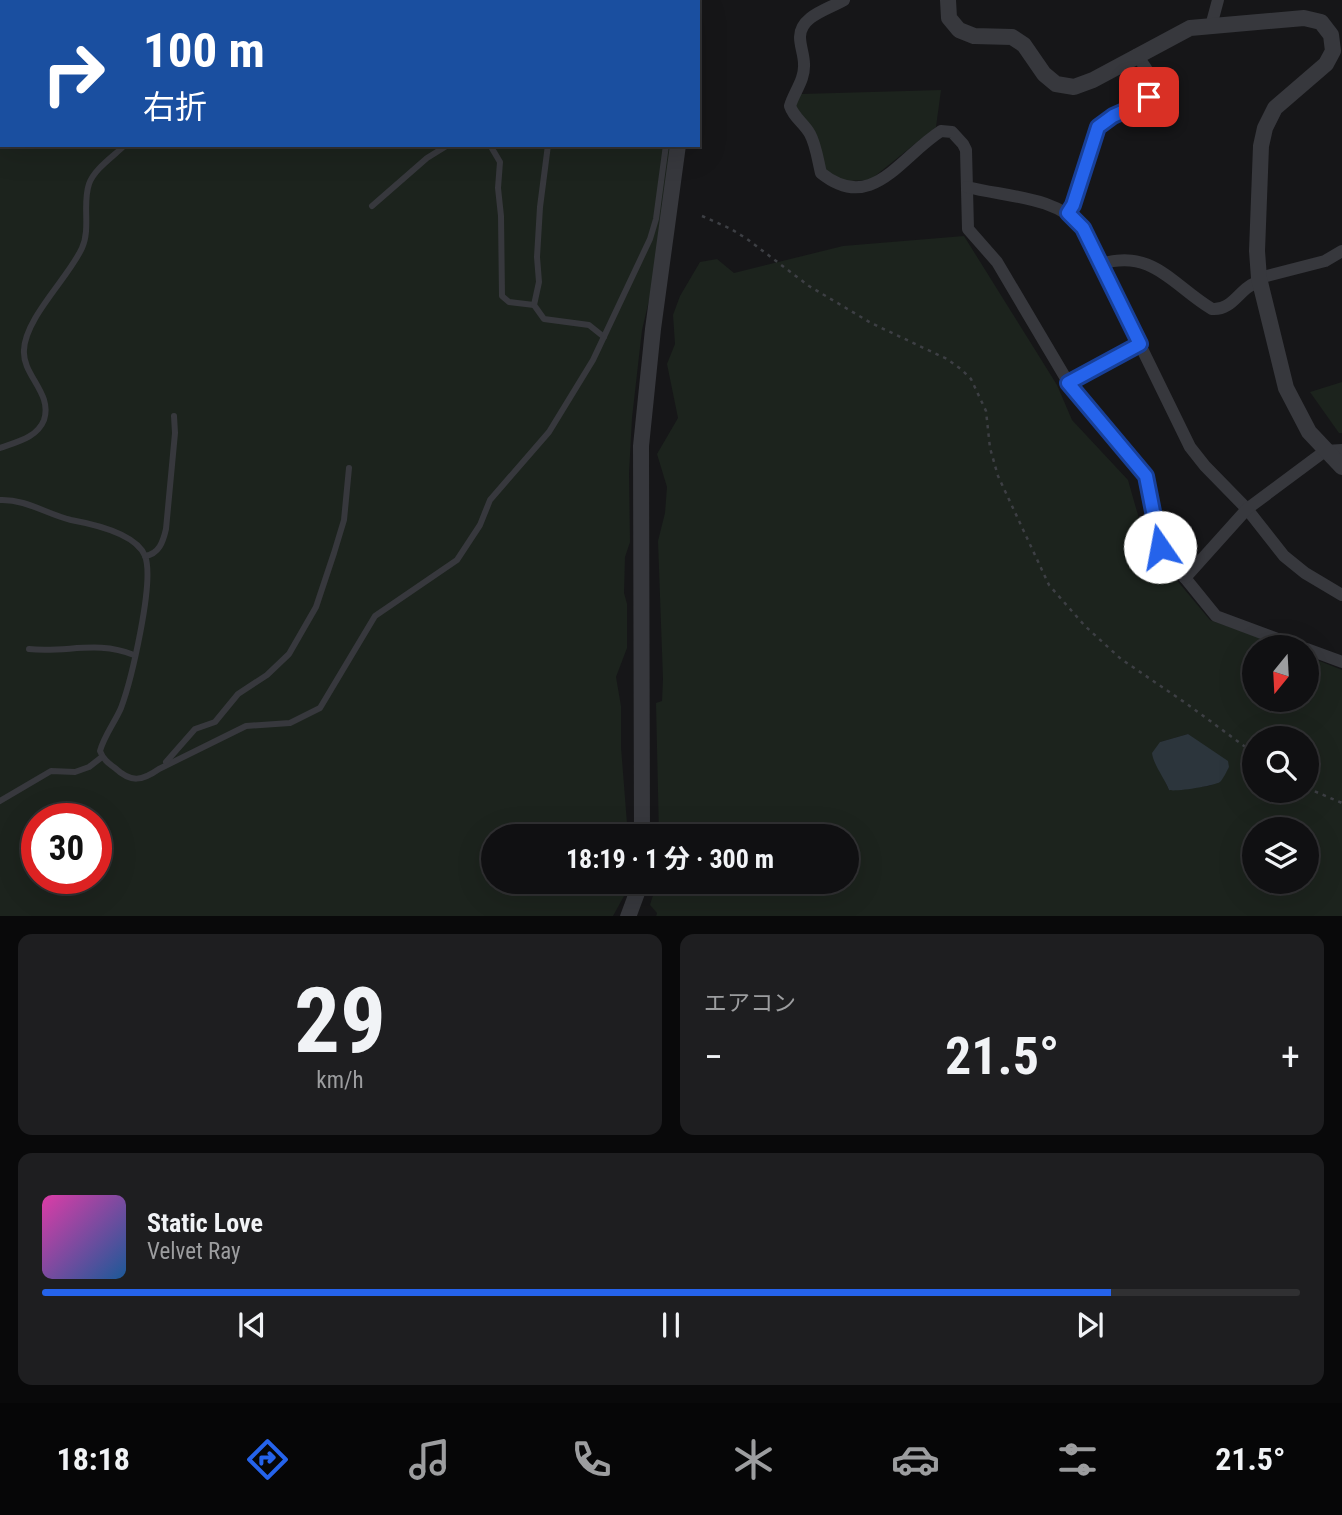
<!DOCTYPE html>
<html lang="ja">
<head>
<meta charset="utf-8">
<style>
  body { margin:0; font-family:"Roboto Condensed","Noto Sans JP",sans-serif; background:#1e1e20; color:#f1f3f6; height:100vh; display:flex; flex-direction:column; font-size:26px; white-space:nowrap }
  * { box-sizing:border-box; margin:0 }
  p { font-size:23px; color:#9c9d9f }
  .icon { flex:none; width:38px; height:38px; fill:none; stroke:currentColor; stroke-width:2; stroke-linecap:round; stroke-linejoin:round }
  .map { position:relative; height:916px; overflow:hidden }
  .side { display:flex; flex-direction:column; gap:18px; padding:18px; background:#09090a; flex:1 }
  .side>* { flex:none }
  .guide { position:absolute; left:0px; top:0px; width:700px; height:147px; box-shadow:0 7px 28px #0002,0 0 0 2px #303032; background:#1a4fa0; color:#fff; overflow:hidden }
  .needle { width:46px; rotate:198deg }
  .fabs { position:absolute; left:1242px; top:635px; display:grid; gap:14px }
  .fabs a { display:grid; place-items:center; width:77px; height:77px; border-radius:50%; background:#101012; box-shadow:0 7px 28px #0002,0 0 0 2px #303032; font-size:35px }
  .speed { position:absolute; left:21px; top:803px; display:flex; gap:14px; font-size:35px; font-weight:700; text-align:center }
  .speed>* { display:grid; place-content:center; width:91px; height:91px; border-radius:50%; background:#101012; box-shadow:0 7px 28px #0002,0 0 0 2px #303032; line-height:1 }
  .speed .limit { border:10px solid #d22; background:#fff; color:#111 }
  .pin { position:absolute; display:grid; place-items:center; width:60px; height:60px; color:#fff; margin:-30px; border-radius:14px; box-shadow:0 4px 10px #0006 }
  .me { position:absolute; width:77px; margin:-38px; rotate:348deg; stroke-linejoin:round; filter:drop-shadow(0 0 5px #0008) }
  .turn { display:flex; align-items:center; gap:24px; height:147px; padding:0 28px; font-size:32px }
  .turn .icon { width:91px; height:91px; stroke-width:2.5 }
  .turn b { display:block; font-size:49px; line-height:60px }
  .big { font-size:52px; font-weight:700; line-height:1.1 }
  .side .tile { flex:1; display:flex; flex-direction:column; justify-content:center; gap:10px; min-width:0; padding:0 24px; border-radius:14px; background:#1e1e20 }
  .side .dial { align-items:center; gap:0 }
  .dial b { font-size:91px; line-height:1 }
  .song { display:flex; align-items:center; gap:21px }
  .cover { width:84px; height:84px; border-radius:10px; background:linear-gradient(135deg,hsl(320 70% 55%),hsl(210 70% 35%)) }
  .played { height:7px; border-radius:4px; background:linear-gradient(90deg,#2563eb 85%,#303032 85%) }
  .keys { display:flex; justify-content:space-around; direction:ltr }
  .heat { display:flex; justify-content:space-between; align-items:center; font-size:38px; direction:ltr }
  .side .tiles { flex:1; display:grid; gap:18px; grid-template-columns:1fr 1fr }
  .tile:last-child { grid-column:span 2 }
  .trip { position:absolute; left:481px; top:824px; width:378px; height:70px; border-radius:35px; background:#101012; box-shadow:0 7px 28px #0002,0 0 0 2px #303032; font-weight:700; line-height:70px; text-align:center }
  .tabs { display:flex; height:112px; justify-content:space-around; align-items:center; background:#060607; color:#9c9d9f }
  .tabs .icon { width:49px; height:49px }
  .tabs .on { color:#2563eb }
  .tabs b { font-size:32px; color:#f1f3f6 }
  .map>svg:first-child { display:block }
  .green { fill:#1c231d; fill-rule:evenodd }
  .water { fill:#2c353c }
  .lines { fill:none; stroke-linecap:round; stroke-linejoin:round }
  .path { stroke:#3d3f44; stroke-width:2.5; stroke-dasharray:3.5 5; stroke-linecap:butt }
  .service { stroke:#37383d; stroke-width:6 }
  .minor { stroke:#37383d; stroke-width:12 }
  .tertiary { stroke:#37383d; stroke-width:16 }
  .route-casing { stroke:#184099; stroke-width:18 }
  .route { stroke:#2563eb; stroke-width:12 }
</style>
</head>
<body>
<div class="map">
<svg width="1342" height="917" viewBox="0 0 1342 917">
  <rect width="100%" height="100%" fill="#161618"/>
  <g class="green">
    <path d="M0 0H688V2H2V145H673L651 292 642 330 632 418 629 473 630 542 625 557 624 593 627 604V648L616 677 621 706V747L628 836H494V882H627L624 896 613 916 0 917ZM37 819H96V878H37Z"/>
    <path d="M941 90 936 127 870 180 843 181 825 170C819 146 818 126 796 112L795 104 801 94Z"/>
    <path d="M964 236 1057 385 1072 420 1128 480 1140 522 1159 559 1210 620 1286 647 1255 648V700H1307V656L1342 670V916L656 917 657 913 650 905 657 882H847V836H659L656 703 662 701 663 679 658 541 665 513 667 487 657 454 678 418 667 364 675 344 673 315 680 296 700 262 717 259 734 273 843 246ZM1188 734 1229 767 1220 781 1209 786 1169 790 1159 767 1160 742ZM1255 738H1307V791H1255ZM1255 830H1307V882H1255Z"/>
    <polygon points="1342,382 1342,433 1339,433 1310,392"/>
  </g>
  <path class="water" d="M1188 734 1228 761 1229 767C1227 771 1223 779 1220 782 1214 786 1175 792 1169 790 1165 779 1153 764 1152 753L1160 742Z"/>
  <g class="lines">
    <g class="path">
      <polyline points="702,216 731,229 747,239 809,286 871,323 947,359 962,370 971,379 986,411 990,448 998,476 1049,585 1085,626 1121,659 1187,704 1255,754"/>
      <polyline points="1307,788 1342,803"/>
    </g>
    <g class="service">
      <polyline points="457,0 458,2"/>
      <polyline points="682,0 683,2"/>
      <polyline points="11,2 12,0"/>
      <polyline points="183,2 184,0"/>
      <polyline points="0,12 2,10"/>
      <polyline points="490,145 500,162 498,188 501,216 502,296 509,302 534,305"/>
      <polyline points="548,145 540,207 537,257 539,282 534,305 544,319 589,325 604,337"/>
      <polyline points="372,206 427,158 448,145"/>
      <path d="M0 448C16 442 37 438 44 420 53 393 22 375 24 350 25 318 69 277 82 248 91 228 82 204 89 184 94 169 114 156 125 145"/>
      <path d="M0 500C26 499 46 514 71 520 93 524 136 533 145 556 155 581 131 681 121 708 115 722 104 736 100 751 103 759 108 763 115 768 131 783 142 781 159 769L246 726 290 723 320 708 375 616 457 560 480 525 490 500 549 432 593 360 650 239 656 219 666 145"/>
      <path d="M145 556C159 554 163 542 166 529L175 433 174 416"/>
      <path d="M29 649C67 653 97 640 134 655"/>
      <polyline points="166,762 195,729 215,722 238,694 267,675 289,654 316,607 334,553 344,520 349,468"/>
      <polyline points="0,801 51,771 75,772 89,767 102,757"/>
    </g>
    <g class="minor">
      <path d="M844 0C829 9 800 16 800 37 800 46 804 55 804 64 805 80 794 92 790 106 794 118 804 123 810 134 816 145 818 161 821 173 872 214 900 157 941 131L952 132 963 144 966 150 968 229 997 262 1068 382 1146 476 1160 547 1216 616 1302 648"/>
      <polyline points="1211,26 1218,0"/>
      <path d="M967 187C1007 197 1056 196 1083 228L1190 447 1205 466 1247 509 1284 556 1305 573 1342 595"/>
      <path d="M1068 213 1073 205C1079 186 1085 167 1091 149 1094 142 1095 134 1098 128 1113 99 1186 114 1136 55"/>
      <path d="M1101 264C1153 248 1173 286 1212 309 1234 311 1240 285 1260 282"/>
      <polyline points="1259,278 1325,261 1342,251"/>
      <polyline points="1068,382 1140,344"/>
      <polyline points="1185,578 1247,509 1325,451 1342,450"/>
      <polyline points="1307,649 1342,662"/>
    </g>
    <g class="tertiary">
      <polyline points="692,0 692,2"/>
      <polyline points="948,0 949,18 959,30 974,36 1012,37 1024,45 1044,74 1056,84 1074,87 1093,80 1190,28 1304,18 1321,22 1331,35 1333,51 1326,64 1275,108 1265,128 1261,146 1257,251 1259,278 1286,388 1309,432 1342,467"/>
      <polyline points="642,836 641,446 653,329 678,145"/>
      <polyline points="628,917 641,882"/>
    </g>
  </g>
  <g class="lines">
    <g class="route-casing">
      <polyline id="route" points="1149,97 1142,103 1113,116 1098,127 1073,205 1068,213 1083,228 1140,344 1068,383 1146,476 1160,547"/>
    </g>
    <use href="#route" class="route"/>
  </g>
</svg>
<div class="fabs">
<a><svg class="needle" viewBox="-14 -14 28 28"><path d="M0-13l5 13h-10z" fill="#e53935"/><path d="M0 13l5-13h-10z" fill="#9c9d9f"/></svg></a>
<a><svg class="icon" aria-label="search" viewBox="0 0 24 24"><circle cx="10" cy="10" r="6"/><path d="M15 15l6 6"/></svg></a>
<a><svg class="icon" aria-label="layers" viewBox="0 0 24 24"><path d="M12 4l9 5-9 5-9-5zM3 14l9 5 9-5"/></svg></a>
</div>
<div class="speed"><div class="limit">30</div></div>
<div class="pin" style="left:1149px;top:97px;background:#d93025"><svg class="icon" aria-label="arrive" viewBox="0 0 24 24"><path d="M6 21V4h12l-3 4 3 4H6"/></svg></div>
<svg class="me" style="left:1160px;top:547px" viewBox="-20 -20 40 40"><circle r="19" fill="#fff"/><path d="M0-13L10 11 0 6-10 11z" fill="#2563eb"/></svg>
<div class="trip">18:19 · 1 分 · 300 m</div>
<div class="guide">
<div class="turn"><svg class="icon" aria-label="right" viewBox="0 0 24 24"><path d="M7 20v-9h11M14 6l5 5-5 5"/></svg><div><b>100 m</b>右折</div></div>
</div>
</div>
<section class="side">
<div class="tiles">
<div class="tile dial"><b>29</b><p>km/h</p></div>
<div class="tile"><p>エアコン</p>
<div class="heat"><a>−</a><b class="big">21.5°</b><a>+</a></div>
</div>
<div class="tile">
<div class="song"><i class="cover"></i><div><b>Static Love</b><p>Velvet Ray</p></div></div>
<div class="played"></div>
<div class="keys"><svg class="icon" aria-label="previous" viewBox="0 0 24 24"><path d="M18 5L8 12l10 7zM5 5v14"/></svg><svg class="icon" aria-label="pause" viewBox="0 0 24 24"><path d="M8 5v14M16 5v14"/></svg><svg class="icon" aria-label="next" viewBox="0 0 24 24"><path d="M6 5l10 7-10 7zM19 5v14"/></svg></div>
</div>
</div>
</section>
<nav class="tabs">
<b>18:18</b>
<svg class="icon on" aria-label="directions" viewBox="0 0 24 24"><path d="M12 3l9 9-9 9-9-9zM9 14v-3h6M13 9l2 2-2 2"/></svg>
<svg class="icon" aria-label="music" viewBox="0 0 24 24"><path d="M9 18V5l10-2v13"/><circle cx="6" cy="18" r="3"/><circle cx="16" cy="16" r="3"/></svg>
<svg class="icon" aria-label="phone" viewBox="0 0 24 24"><path d="M5 4h4l2 5-3 2q2 4 5 5l2-3 5 2v4C11 20 4 13 5 4z"/></svg>
<svg class="icon" aria-label="climate" viewBox="0 0 24 24"><path d="M12 3v18M4 7l16 10M4 17L20 7"/></svg>
<svg class="icon" aria-label="car" viewBox="0 0 24 24"><path d="M5 17H2v-5l4-1 3-4h7l3 4 3 1v5h-3M9 17h6M6 11h13"/><circle cx="7" cy="17" r="2"/><circle cx="17" cy="17" r="2"/></svg>
<svg class="icon" aria-label="filters" viewBox="0 0 24 24"><path d="M4 7h16M4 17h16"/><circle cx="9" cy="7" r="2"/><circle cx="15" cy="17" r="2"/></svg>
<b>21.5°</b>
</nav>
</body>
</html>
